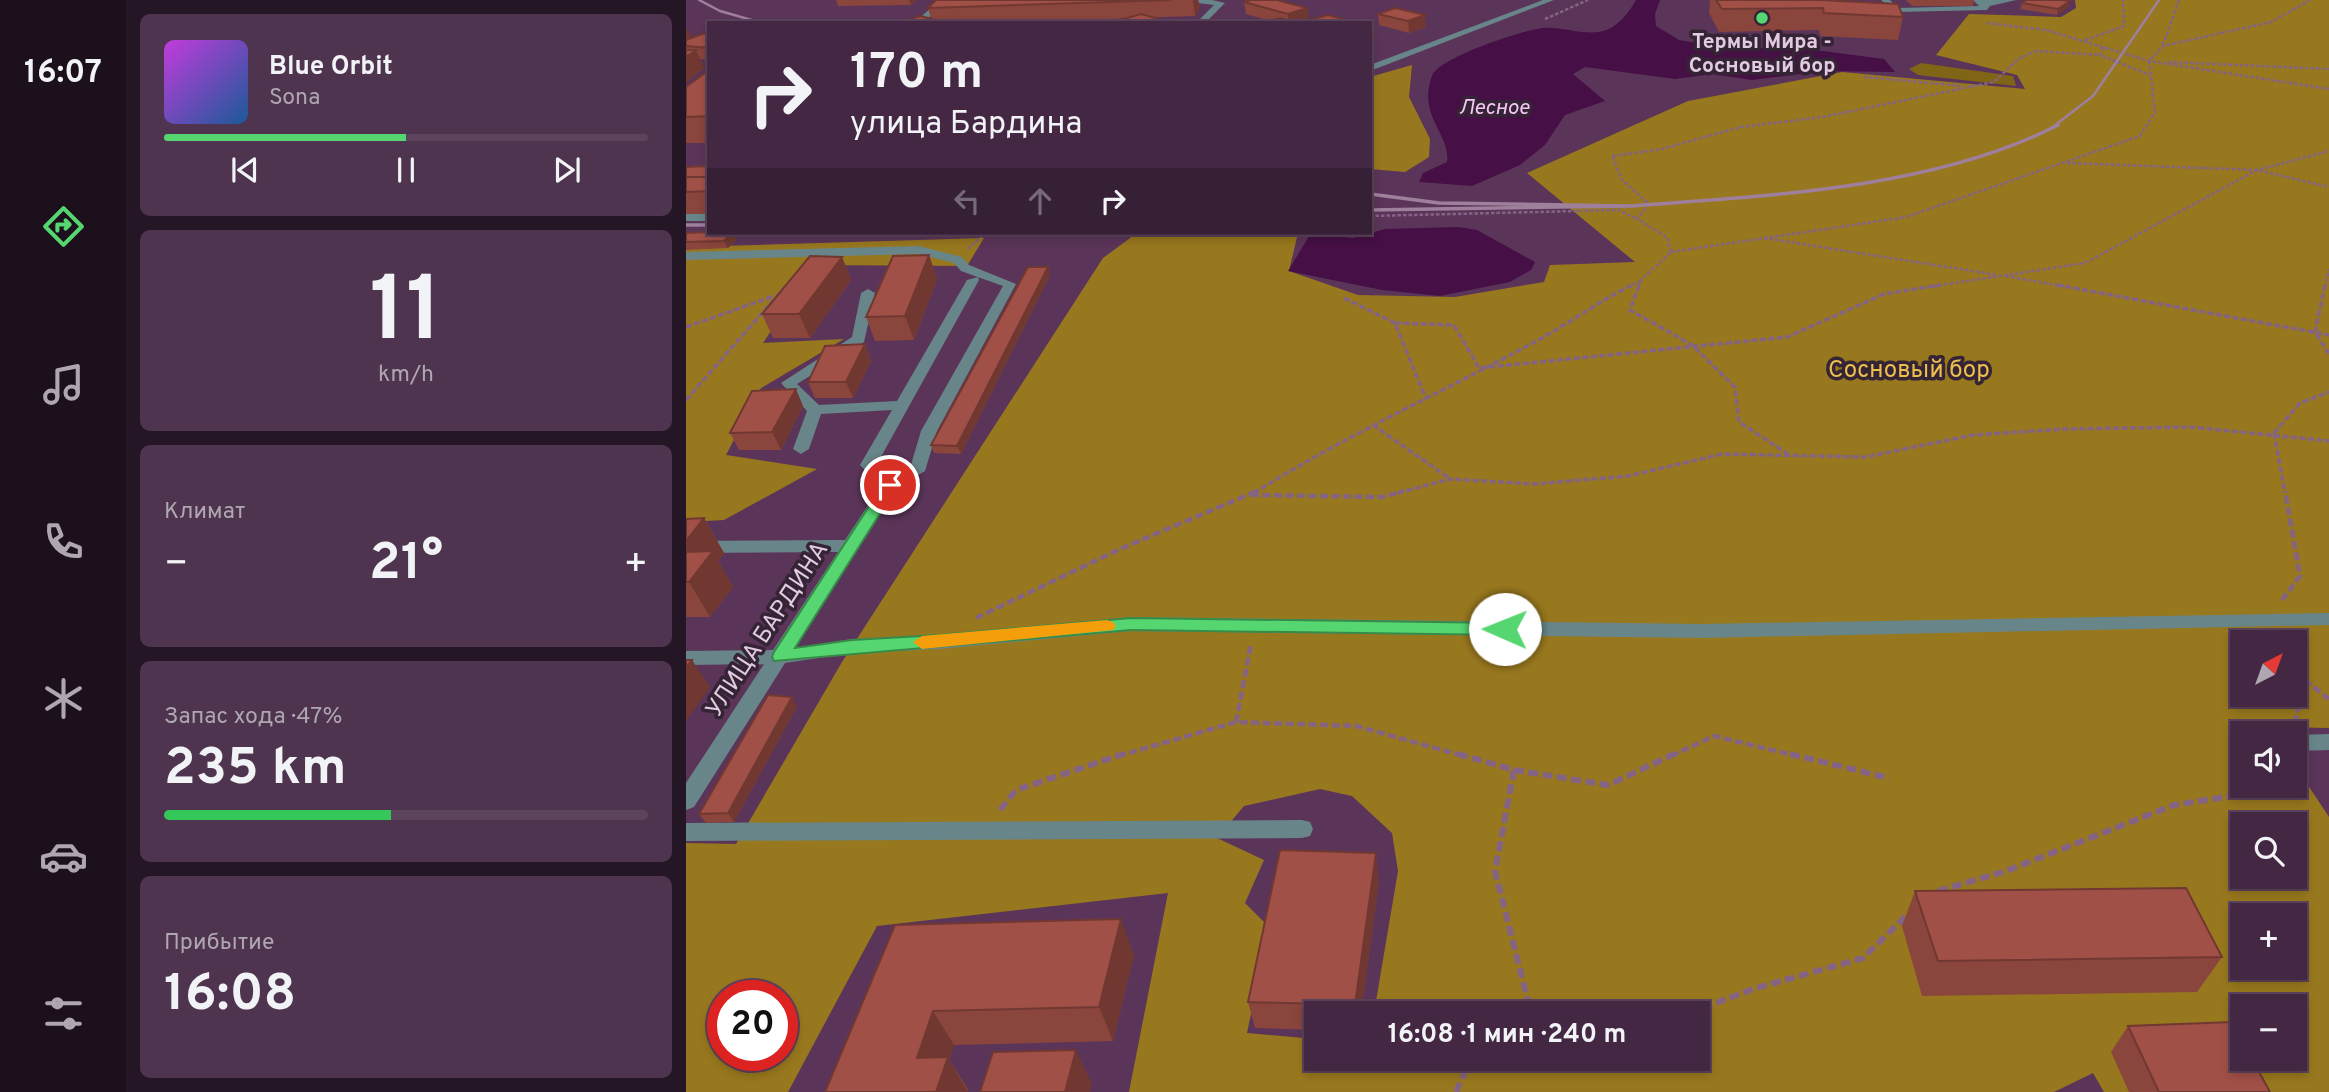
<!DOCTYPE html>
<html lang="ru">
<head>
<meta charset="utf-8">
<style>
  body { margin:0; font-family:Overpass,sans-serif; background:#4e344e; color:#f1f3f6; height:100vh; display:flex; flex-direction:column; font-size:26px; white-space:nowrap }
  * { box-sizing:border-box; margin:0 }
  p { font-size:23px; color:#afa6b2 }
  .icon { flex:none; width:38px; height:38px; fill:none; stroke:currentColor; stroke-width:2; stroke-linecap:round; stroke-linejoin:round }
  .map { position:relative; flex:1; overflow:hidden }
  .side { display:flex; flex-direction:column; gap:14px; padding:14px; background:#251625; width:560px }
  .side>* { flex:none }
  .guide { position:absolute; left:21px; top:21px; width:665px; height:214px; border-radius:0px; box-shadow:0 4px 10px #0003,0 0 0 2px #5c445c; background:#442843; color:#f1f3f6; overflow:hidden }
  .needle { width:46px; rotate:41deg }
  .controls { position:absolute; left:1544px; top:630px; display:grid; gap:14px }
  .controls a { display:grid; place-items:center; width:77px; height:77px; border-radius:0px; background:#442843; box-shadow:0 4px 10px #0003,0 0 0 2px #5c445c; font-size:35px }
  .speed { position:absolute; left:21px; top:980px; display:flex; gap:14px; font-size:35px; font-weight:700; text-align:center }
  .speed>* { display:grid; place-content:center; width:91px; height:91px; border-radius:50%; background:#442843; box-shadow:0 4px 10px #0003,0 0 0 2px #5c445c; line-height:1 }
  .speed .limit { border:10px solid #d22; background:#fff; color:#111 }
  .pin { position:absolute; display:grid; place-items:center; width:60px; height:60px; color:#fff; margin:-30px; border:4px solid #fff; border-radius:50%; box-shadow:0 2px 7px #0007 }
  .me { position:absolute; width:77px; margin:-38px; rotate:271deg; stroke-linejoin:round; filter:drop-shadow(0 0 5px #0008) }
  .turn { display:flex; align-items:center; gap:24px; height:147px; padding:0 28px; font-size:32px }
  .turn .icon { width:91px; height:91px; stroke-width:2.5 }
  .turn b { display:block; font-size:49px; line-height:60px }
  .lanes { display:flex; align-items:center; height:66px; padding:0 28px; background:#0003; justify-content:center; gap:35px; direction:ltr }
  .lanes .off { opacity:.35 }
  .big { font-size:52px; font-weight:700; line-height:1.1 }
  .side .tile { flex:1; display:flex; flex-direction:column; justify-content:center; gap:10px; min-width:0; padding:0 24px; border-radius:10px; background:#4e344e }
  .side .dial { align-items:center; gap:0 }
  .dial b { font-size:91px; line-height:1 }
  .song { display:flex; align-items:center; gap:21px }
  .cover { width:84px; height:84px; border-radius:10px; background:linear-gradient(135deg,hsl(290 70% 55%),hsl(210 70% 35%)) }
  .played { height:7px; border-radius:4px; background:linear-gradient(90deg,#55d671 50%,#5c445c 50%) }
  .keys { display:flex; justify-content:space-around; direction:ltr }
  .heat { display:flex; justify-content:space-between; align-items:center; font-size:38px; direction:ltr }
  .charge { height:10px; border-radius:5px; background:linear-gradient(90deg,#34c759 47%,#5c445c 0) }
  .trip { position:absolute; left:618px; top:1001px; width:406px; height:70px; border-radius:0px; background:#442843; box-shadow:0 4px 10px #0003,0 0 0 2px #5c445c; font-weight:700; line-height:70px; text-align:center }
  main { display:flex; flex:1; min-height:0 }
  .tabs { display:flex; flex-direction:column; width:126px; justify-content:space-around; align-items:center; background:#1b101b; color:#afa6b2 }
  .tabs .icon { width:49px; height:49px }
  .tabs .current { color:#55d671 }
  .tabs b { font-size:32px; color:#f1f3f6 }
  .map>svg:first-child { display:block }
  .green { fill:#816517 }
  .forest { fill:#98781e; fill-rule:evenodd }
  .water { fill:#460f45 }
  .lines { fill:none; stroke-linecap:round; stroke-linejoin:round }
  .path-far3 { stroke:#856383; stroke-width:2.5; stroke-dasharray:3.5 2; stroke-linecap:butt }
  .path-far2 { stroke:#856383; stroke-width:3.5; stroke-dasharray:6 2.5; stroke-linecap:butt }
  .path-far1 { stroke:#856383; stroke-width:4.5; stroke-dasharray:8 3.5; stroke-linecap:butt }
  .path { stroke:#856383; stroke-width:6; stroke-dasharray:10 4.5; stroke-linecap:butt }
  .minor { fill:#68868a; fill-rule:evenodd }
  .rail-far1 { stroke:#9e7f9c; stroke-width:2.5 }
  .rail { stroke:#9e7f9c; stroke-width:3.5 }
  .wall { fill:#8a453d }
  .shaded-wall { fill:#713832 }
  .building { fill:#a15047; stroke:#713832; stroke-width:2 }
  .route { fill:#55d671; stroke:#378b49; stroke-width:2 }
  .slow { fill:#f59e0b }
  .poi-dot { fill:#55d671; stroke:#352435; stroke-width:2.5 }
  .labels { text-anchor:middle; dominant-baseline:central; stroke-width:7; stroke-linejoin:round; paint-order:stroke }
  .far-poi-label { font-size:21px; font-weight:bold; fill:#e2cbe0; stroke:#352435 }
  .far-water-label { font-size:21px; font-style:italic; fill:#f8c6f6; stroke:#352435 }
  .park-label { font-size:24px; fill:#eabf4b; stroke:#352435 }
  .street-label { font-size:24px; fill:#e2cbe0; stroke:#352435 }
</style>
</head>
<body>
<main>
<nav class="tabs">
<b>16:07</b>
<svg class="icon current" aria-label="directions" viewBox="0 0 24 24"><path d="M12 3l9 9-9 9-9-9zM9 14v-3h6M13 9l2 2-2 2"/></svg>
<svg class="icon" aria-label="music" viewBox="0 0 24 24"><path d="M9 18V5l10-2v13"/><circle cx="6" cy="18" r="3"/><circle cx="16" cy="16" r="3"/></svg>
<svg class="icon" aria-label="phone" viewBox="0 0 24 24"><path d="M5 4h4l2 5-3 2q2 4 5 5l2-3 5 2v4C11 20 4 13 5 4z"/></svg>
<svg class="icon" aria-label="climate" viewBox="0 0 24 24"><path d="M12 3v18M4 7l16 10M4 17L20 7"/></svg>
<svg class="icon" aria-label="car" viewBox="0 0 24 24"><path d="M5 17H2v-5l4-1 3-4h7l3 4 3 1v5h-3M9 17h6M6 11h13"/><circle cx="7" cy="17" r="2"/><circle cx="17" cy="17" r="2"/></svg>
<svg class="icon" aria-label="filters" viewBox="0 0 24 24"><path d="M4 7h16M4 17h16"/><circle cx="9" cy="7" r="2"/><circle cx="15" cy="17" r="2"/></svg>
</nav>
<section class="side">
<div class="tile">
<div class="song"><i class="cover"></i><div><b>Blue Orbit</b><p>Sona</p></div></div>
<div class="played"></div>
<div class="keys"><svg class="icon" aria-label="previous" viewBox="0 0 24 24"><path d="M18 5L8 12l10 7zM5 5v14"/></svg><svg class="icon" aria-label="pause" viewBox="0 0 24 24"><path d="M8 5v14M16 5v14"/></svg><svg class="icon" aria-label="next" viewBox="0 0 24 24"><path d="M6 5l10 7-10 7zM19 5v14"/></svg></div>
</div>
<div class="tile dial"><b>11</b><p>km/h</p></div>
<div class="tile"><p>Климат</p>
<div class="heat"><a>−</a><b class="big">21°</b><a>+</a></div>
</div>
<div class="tile"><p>Запас хода · 47%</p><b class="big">235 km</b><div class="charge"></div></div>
<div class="tile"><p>Прибытие</p><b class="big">16:08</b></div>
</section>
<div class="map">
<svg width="1643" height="1092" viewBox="0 0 1643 1092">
  <rect width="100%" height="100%" fill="#5b3559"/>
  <polygon class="green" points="1235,63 1327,76 1330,86 1232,75 1223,69"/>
  <g class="forest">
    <path d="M1389 0H1643V728L1585 727 1588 733H1556V786H1608V764L1643 817V1092H1418L1407 1073 1368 1092H443L482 893 191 926 102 1092H0V843L50 844 156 662 417 258 451 233H612L603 271 672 295 769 297 858 282 864 265 949 262 841 173 1002 101 1156 72 1339 89 1331 75 1250 55 1283 14 1375 17 1390 8ZM1556 642H1608V695H1556ZM634 789 666 796 706 833 712 871 688 1013H1012V1059H630V1039L561 1033 583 927 559 903 578 860 531 838 558 806ZM1556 824H1608V877H1556ZM1556 915H1608V968H1556ZM37 996H96V1055H37ZM1556 1006H1608V1059H1556Z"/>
    <polygon points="726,65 723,97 744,139 743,157 719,172 684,169 684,77"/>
    <polygon points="298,238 281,266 129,265 77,343 158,339 75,388 40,455 131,469 38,520 0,522 0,247"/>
  </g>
  <g class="water">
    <path d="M950 0H974L969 14 970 26 993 40 1023 45 1137 51 1198 59 1209 72 1137 71 1066 80 1026 74 989 79 899 67 887 74 919 101 879 115 859 145 834 165 786 186 733 182 737 173 761 162C765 134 731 116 746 76 752 58 837 30 857 28 878 26 905 39 925 28 936 21 944 11 950 0Z"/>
    <polygon points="772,227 791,230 849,262 845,270 824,282 754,296 696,290 602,271 625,233 667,238 699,229"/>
  </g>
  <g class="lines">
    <g class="path-far3">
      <polyline points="859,19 902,0"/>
      <polyline points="1301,23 1360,30 1463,61 1643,89"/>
      <polyline points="1399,40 1438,26 1437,0"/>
      <polyline points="1477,45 1493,0"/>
      <polyline points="1417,47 1414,55 1464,75"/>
      <polyline points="1482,62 1643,69"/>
      <polyline points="1178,77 1276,86"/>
      <polyline points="1381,163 1571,170 1643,187"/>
      <polyline points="684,216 933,210 951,219"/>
      <polyline points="1078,238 1312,275"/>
      <polyline points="282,249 299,233"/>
      <polyline points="985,252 981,237 951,219 963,204 936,180 926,156 976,149 1055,127 1136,117 1308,82 1332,59 1350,51 1414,55"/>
      <polyline points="1320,276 1381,287"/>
      <polyline points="942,287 955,281"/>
      <polyline points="952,287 955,280 985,252 1220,217 1454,136 1469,112 1463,61 1477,46 1585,22 1624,0"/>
      <polyline points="1242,287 1399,263 1571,170 1643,151"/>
      <polyline points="1639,287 1643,269"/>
    </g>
    <g class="path-far2">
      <polyline points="953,285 944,310 1006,345 1049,387 1053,422 1102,454"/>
      <polyline points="1371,285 1643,335"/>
      <polyline points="1639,285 1629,332 1643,354"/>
      <polyline points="658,298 709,323 740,399"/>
      <polyline points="709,323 768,325 793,368 1101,337 1198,294 1254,285"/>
      <polyline points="0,327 88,296"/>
      <polyline points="0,400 98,288"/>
      <polyline points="687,425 763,478"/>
      <polyline points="1588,433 1599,493"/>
      <polyline points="1588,433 1614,403 1643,392"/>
      <path d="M568 493C660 435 759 391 854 339 885 322 913 301 946 285"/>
      <polyline points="712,493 764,479 848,484 942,476 1036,454 1179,457 1287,435 1378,429 1505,427 1643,441"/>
    </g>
    <g class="path-far1">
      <polyline points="565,495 696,497 718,491"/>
      <polyline points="1596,600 1614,576 1599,491"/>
      <polyline points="290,618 434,549 571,491"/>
      <polyline points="1608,662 1619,680 1609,722"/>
      <polyline points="1619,680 1643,699"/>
      <polyline points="550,722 565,644"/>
      <polyline points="432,756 550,722 670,726 778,756"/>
      <polyline points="985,756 1028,736 1111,756"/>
    </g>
    <g class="path">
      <polyline points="772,754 828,770 922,785 988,754"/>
      <polyline points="1104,754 1203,778"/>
      <polyline points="828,770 809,871 845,1013"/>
      <polyline points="314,810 330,790 437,754"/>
      <polyline points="1252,891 1320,871 1488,805 1565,793 1570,786"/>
      <polyline points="1003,1013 1067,989 1177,958 1221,915"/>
      <polyline points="770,1092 785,1059"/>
    </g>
    <g class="minor">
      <polygon points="255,0 264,0 236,23 227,23"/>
      <polygon points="489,0 526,0 539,3 519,23 510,23 528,5"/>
      <polygon points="857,0 868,0 684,71 684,65"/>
      <polygon points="1195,0 1204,0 1212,8 1293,6 1287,0 1330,0 1304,6 1301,10 1210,12"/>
      <rect x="0" y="213" width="23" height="8"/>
      <polygon points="233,246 276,257 283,265 330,284 251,431 239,471 210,488 109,648 166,639 253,635 445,617 1015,624 1643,613 1643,625 1015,638 445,631 253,649 166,653 99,663 8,807 0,810 0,783 78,664 0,665 0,651 87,650 152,552 0,553 0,541 159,540 195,486 174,465 206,410 135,414 123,449 115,454 107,449 121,411 95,383 166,337 175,293 182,289 189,293 178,342 111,384 133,405 211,401 281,280 292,277 293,280 191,464 206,478 224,468 235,431 317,286 275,271 268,263 233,254 0,260 0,252"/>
      <polygon points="1643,734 1643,750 1608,751 1608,735"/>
      <polygon points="616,820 624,822 627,829 624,836 616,838 0,841 0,823"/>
    </g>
    <g class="rail-far1">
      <polyline points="13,0 34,11 76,23"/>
      <polyline points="1368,126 1407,96 1473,0"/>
    </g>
    <g class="rail">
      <polyline points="684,194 753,203 943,206 684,210"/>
      <path d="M943 206C1080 196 1248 189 1372 125"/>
      <polyline points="0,225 23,225"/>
    </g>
  </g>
  <g class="wall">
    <polygon points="150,0 230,0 225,5 152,6"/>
    <polygon points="250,0 512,0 514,7 509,16 310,23 211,23 245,19 242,8"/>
    <polygon points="1024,0 1134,0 1217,17 1212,40 1134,36 1133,30 1033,32 1023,13"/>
    <polygon points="1220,0 1288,0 1287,6 1226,6"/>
    <polygon points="1384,1 1382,7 1371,15 1334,9 1336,3"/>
    <polygon points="558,2 621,8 623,20 613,23 582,23 582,21 584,21 560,14"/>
    <polygon points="709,8 740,27 723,33 693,25 692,14"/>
    <polygon points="0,30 5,38 23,34 23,60 14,59 18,68 0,82"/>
    <polygon points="23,70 23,143 0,143 0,87"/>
    <polygon points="23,166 23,214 0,214 0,167"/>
    <polygon points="0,233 51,239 42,248 0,250"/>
    <polygon points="243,255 251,279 228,340 189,341 180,317"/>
    <polygon points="156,257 165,280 124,338 87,338 76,314"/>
    <polygon points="362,267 364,275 275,454 248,453 245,445"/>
    <polygon points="179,344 185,361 167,398 129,398 122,382"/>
    <polygon points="117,406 95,450 53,450 44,433"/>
    <polygon points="18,518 38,553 32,561 47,587 24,617 0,617 0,519"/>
    <polygon points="111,706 48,822 20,823 13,814"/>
    <polygon points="693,881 675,1013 630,1013 630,1030 569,1028 562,1002"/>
    <polygon points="1229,891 1536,957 1511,992 1236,996 1216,926"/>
    <polygon points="209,925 448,955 427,1041 268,1045 263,1060 283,1091 139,1092"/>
    <polygon points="1442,1026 1584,1092 1443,1092 1425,1052"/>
  </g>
  <g class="shaded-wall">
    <polygon points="223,0 230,0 225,5"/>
    <polygon points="507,0 512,0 514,7 509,16"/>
    <polygon points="1384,1 1382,7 1371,15 1372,9"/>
    <polygon points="621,8 623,20 613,23 603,23 602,14"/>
    <polygon points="739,15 740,27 723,33 722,21"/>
    <polygon points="688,27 689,39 684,40 684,28"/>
    <polygon points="2,30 7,42 0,45 0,31"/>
    <polygon points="10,50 18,68 0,82 0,57"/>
    <polygon points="46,233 48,233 51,239 42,248 38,241"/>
    <polygon points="243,255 251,279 228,340 219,316"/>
    <polygon points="156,257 165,280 124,338 113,314"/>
    <polygon points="362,267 364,275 275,454 271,446"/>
    <polygon points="179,344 185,361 167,398 160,382"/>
    <polygon points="110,389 117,406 95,450 86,432"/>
    <polygon points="18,518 38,553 32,561 47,587 24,617 3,582 0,567 0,541"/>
    <polygon points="6,660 24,687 0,721 0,668"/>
    <polygon points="106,697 111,706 48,822 42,813"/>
    <polygon points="690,853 693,881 675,1013 670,1013 669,1005"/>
    <polygon points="435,919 448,955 427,1041 413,1007"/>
    <polygon points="247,1011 268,1045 263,1060 282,1092 250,1092 231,1058"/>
    <polygon points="390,1050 406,1084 404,1092 379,1092"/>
  </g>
  <g class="building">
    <polygon points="250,0 485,0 242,8"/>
    <polygon points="566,0 591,0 621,8 602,14 558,2"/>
    <polygon points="1030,0 1134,0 1212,4 1217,17 1138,13 1137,8 1036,9"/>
    <polygon points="1340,0 1376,0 1384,1 1372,9 1336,3"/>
    <polygon points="709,8 739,15 722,21 692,14"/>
    <polygon points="455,14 486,23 424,23"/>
    <polygon points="642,15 673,23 640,23 627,19"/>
    <polygon points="235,16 259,23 211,23"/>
    <polygon points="594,18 611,23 586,23 582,21"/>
    <polygon points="16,34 23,34 23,48 0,46 0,40"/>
    <polygon points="0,50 10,50 0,57"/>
    <polygon points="23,70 23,116 0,117 0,87"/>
    <polygon points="23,166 23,177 0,177 0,167"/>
    <polygon points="0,177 23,177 23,191 0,192"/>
    <polygon points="23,232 46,233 38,241 0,242 0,233"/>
    <polygon points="243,255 219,316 180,317 207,256"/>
    <polygon points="124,256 156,257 113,314 76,314"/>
    <polygon points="342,267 362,267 271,446 245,445"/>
    <polygon points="179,344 160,382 122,382 139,346"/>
    <polygon points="110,389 86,432 44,433 66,391"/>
    <polygon points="18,518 0,541 0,519"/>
    <polygon points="27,551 3,582 0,582 0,552"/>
    <polygon points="0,660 6,660 0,668"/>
    <polygon points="82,695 106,697 42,813 13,814"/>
    <polygon points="594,850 690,853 669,1005 562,1002"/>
    <polygon points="1500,888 1536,957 1252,961 1229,891"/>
    <polygon points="435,919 413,1007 247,1011 231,1058 262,1057 250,1092 139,1092 209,925"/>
    <polygon points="1547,1022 1556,1039 1556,1059 1566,1059 1584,1092 1473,1092 1442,1026"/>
    <polygon points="390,1050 379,1092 294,1092 307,1052"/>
  </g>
  <polygon class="route" points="204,480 212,485 109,648 166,640 253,635 445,618 819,623 828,629 819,635 445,630 88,661 86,657 88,652 197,485"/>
  <polygon class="slow" points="421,620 427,622 430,626 427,630 236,649 227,642 236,636"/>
  <circle class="poi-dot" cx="1076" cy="18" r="7"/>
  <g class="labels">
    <g class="far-poi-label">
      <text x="1076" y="42">Термы Мира -<tspan x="1076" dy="24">Сосновый бор</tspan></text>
    </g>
    <g class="far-water-label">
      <text x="808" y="108">Лесное</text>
    </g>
    <g class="park-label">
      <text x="1223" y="371">Сосновый бор</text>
    </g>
    <g class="street-label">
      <text transform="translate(82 630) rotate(-57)">УЛИЦА БАРДИНА</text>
    </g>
  </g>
</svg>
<div class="controls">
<a><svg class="needle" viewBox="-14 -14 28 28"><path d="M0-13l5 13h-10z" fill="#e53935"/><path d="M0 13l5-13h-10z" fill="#afa6b2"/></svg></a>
<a><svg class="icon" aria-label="sound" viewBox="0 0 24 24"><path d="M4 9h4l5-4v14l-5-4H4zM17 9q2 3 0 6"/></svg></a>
<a><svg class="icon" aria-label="search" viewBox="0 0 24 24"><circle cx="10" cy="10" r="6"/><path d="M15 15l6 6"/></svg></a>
<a>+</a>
<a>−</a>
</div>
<div class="speed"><div class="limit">20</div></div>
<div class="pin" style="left:204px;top:485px;background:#d93025"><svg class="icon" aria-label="arrive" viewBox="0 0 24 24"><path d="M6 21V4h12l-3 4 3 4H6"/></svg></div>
<svg class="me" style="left:819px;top:629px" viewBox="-20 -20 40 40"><circle r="19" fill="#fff"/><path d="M0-13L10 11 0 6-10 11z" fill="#55d671"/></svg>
<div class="trip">16:08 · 1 мин · 240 m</div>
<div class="guide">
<div class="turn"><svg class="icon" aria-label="right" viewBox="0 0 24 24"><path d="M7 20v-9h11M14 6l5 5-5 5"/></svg><div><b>170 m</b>улица Бардина</div></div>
<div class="lanes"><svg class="icon off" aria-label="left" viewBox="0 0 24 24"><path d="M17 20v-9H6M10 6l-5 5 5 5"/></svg><svg class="icon off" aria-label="ahead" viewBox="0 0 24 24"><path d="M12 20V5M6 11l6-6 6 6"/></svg><svg class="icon" aria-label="right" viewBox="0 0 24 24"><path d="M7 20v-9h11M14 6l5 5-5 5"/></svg></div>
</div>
</div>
</main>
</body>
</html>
